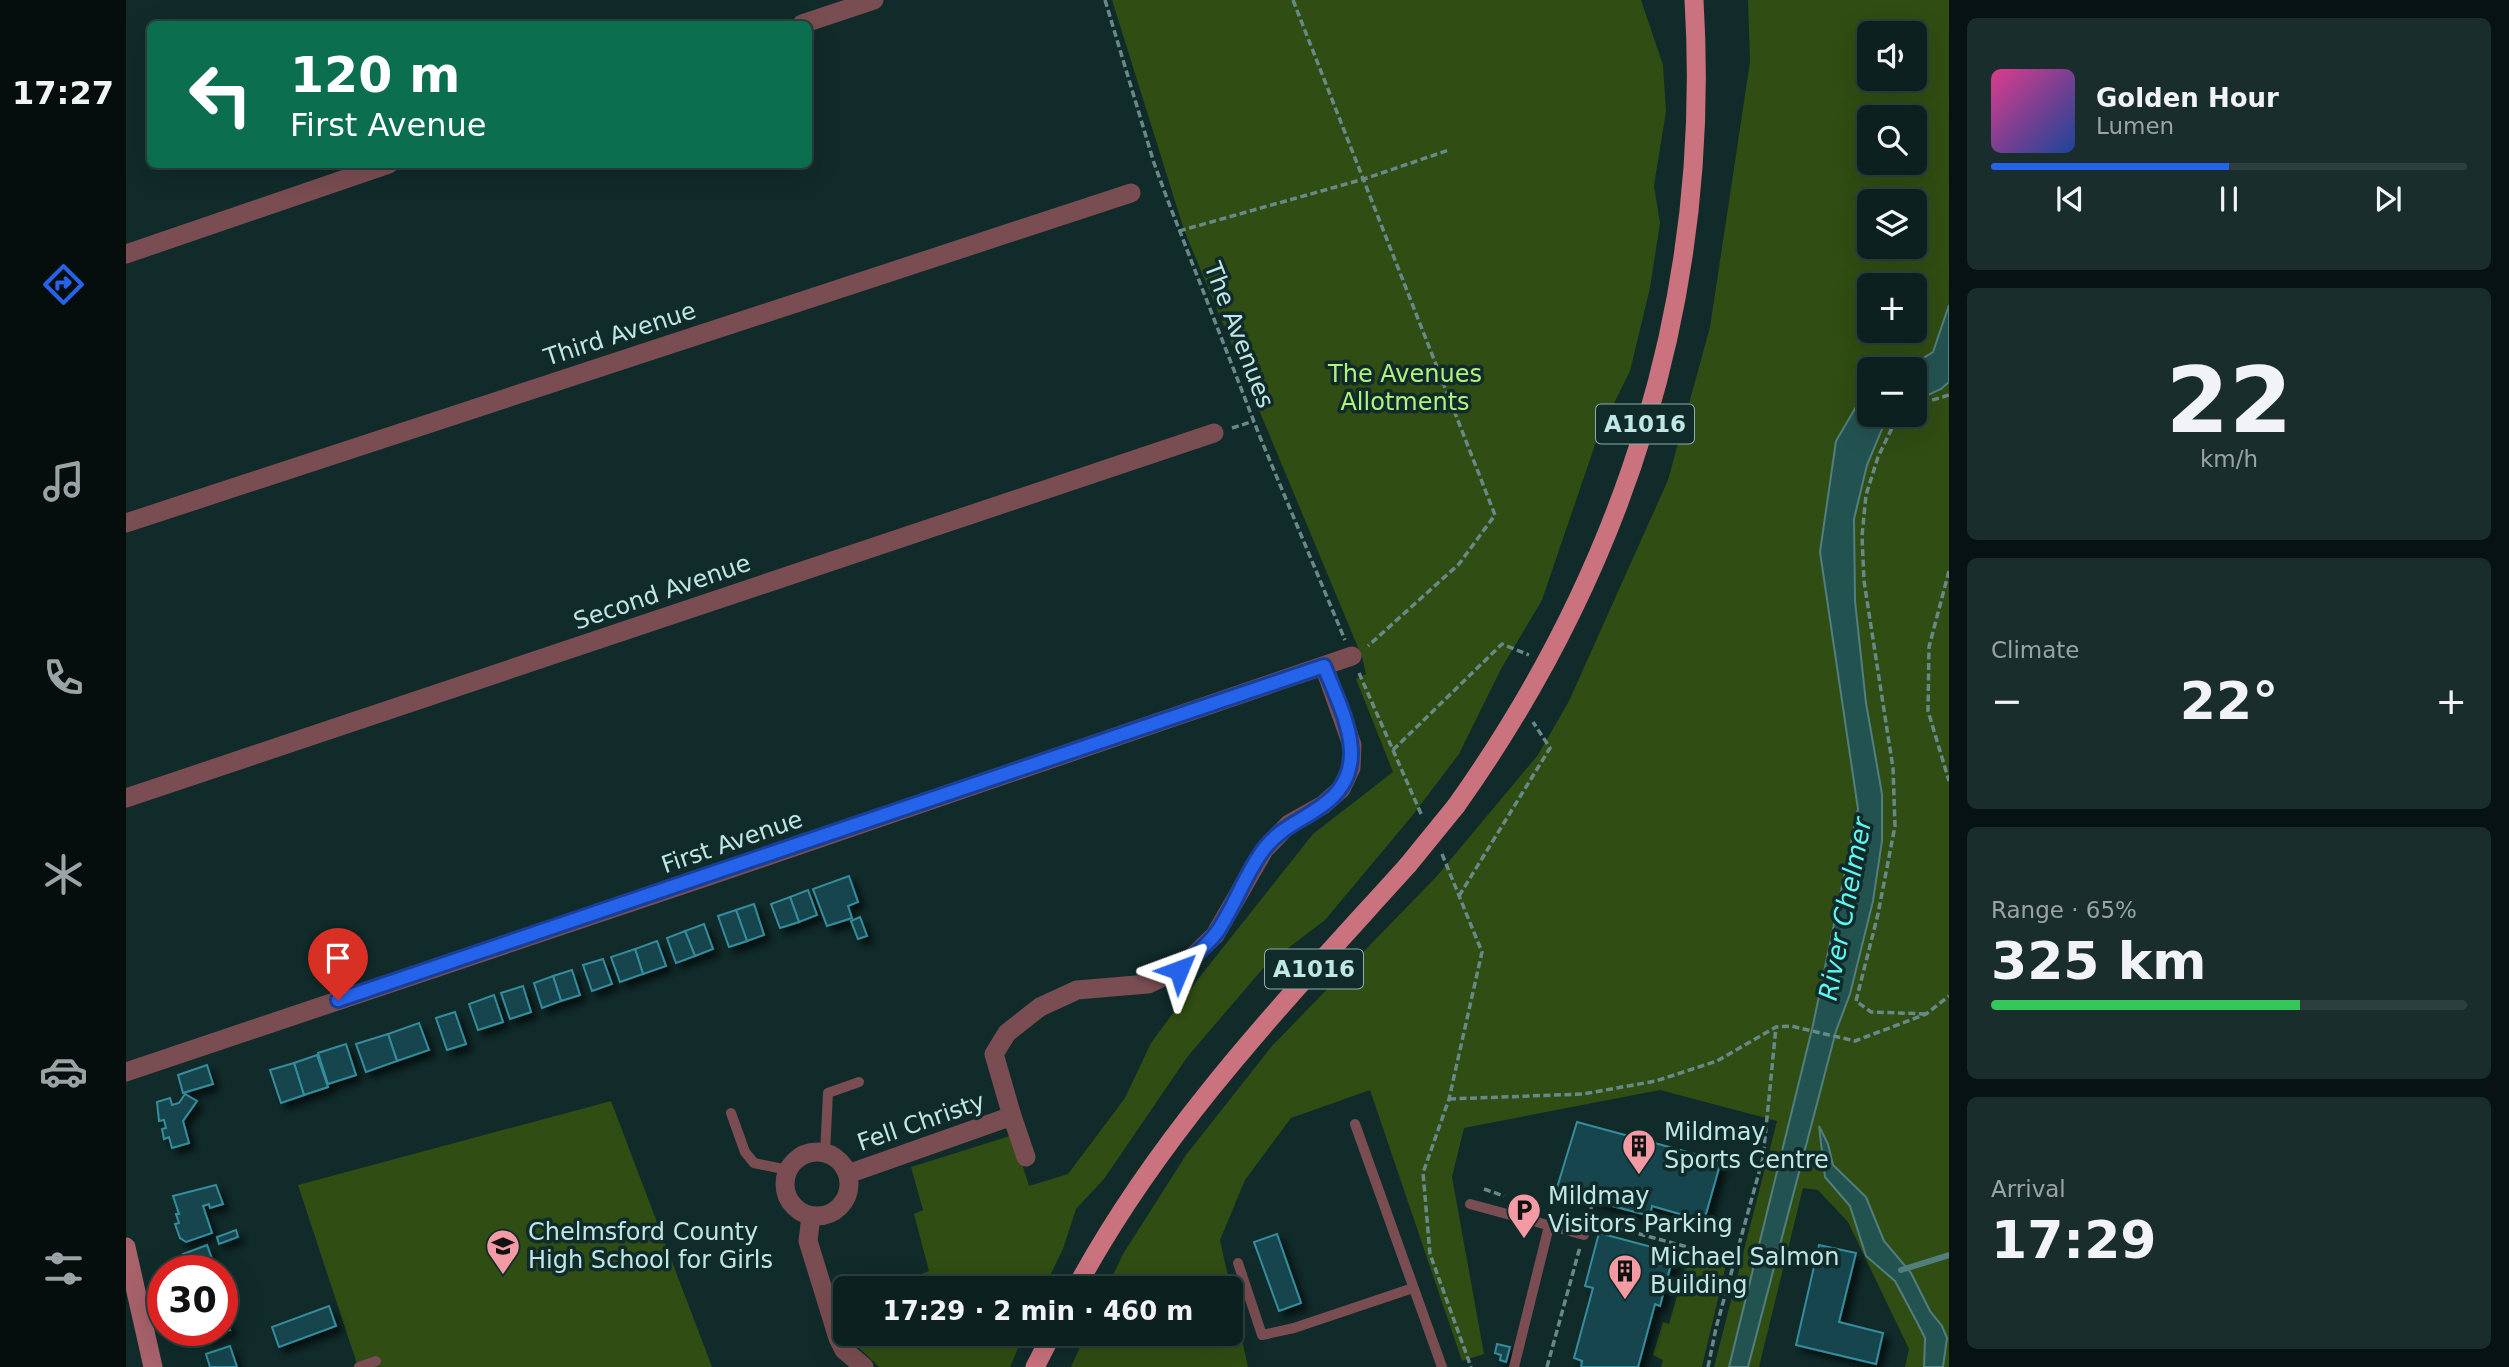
<!DOCTYPE html>
<html lang="en">
<head>
<meta charset="utf-8">
<style>
  body { margin:0; font-family:"DejaVu Sans",sans-serif; background:#1a2d2d; color:#f1f3f6; height:100vh; display:flex; flex-direction:column; font-size:26px; white-space:nowrap }
  * { box-sizing:border-box; margin:0 }
  p { font-size:23px; color:#9aa3a5 }
  .icon { flex:none; width:38px; height:38px; fill:none; stroke:currentColor; stroke-width:2; stroke-linecap:round; stroke-linejoin:round }
  .map { position:relative; flex:1; overflow:hidden }
  .drawer { display:flex; flex-direction:column; gap:18px; padding:18px; background:#071212; width:560px }
  .drawer>* { flex:none }
  .top-card { position:absolute; left:21px; top:21px; width:665px; height:147px; border-radius:10px; box-shadow:0 7px 28px #0002,0 0 0 2px #2c3e3e; background:#0b6e4f; color:#fff; overflow:hidden }
  .fabs { position:absolute; left:1731px; top:21px; display:grid; gap:14px }
  .fabs a { display:grid; place-items:center; width:70px; height:70px; border-radius:10px; background:#0c2020; box-shadow:0 7px 28px #0002,0 0 0 2px #2c3e3e; font-size:35px }
  .speed { position:absolute; left:21px; top:1255px; display:flex; gap:14px; font-size:35px; font-weight:700; text-align:center }
  .speed>* { display:grid; place-content:center; width:91px; height:91px; border-radius:50%; background:#0c2020; box-shadow:0 7px 28px #0002,0 0 0 2px #2c3e3e; line-height:1 }
  .speed .limit { border:10px solid #d22; background:#fff; color:#111 }
  .pin { position:absolute; display:grid; place-items:center; width:60px; height:60px; color:#fff; margin:-72px -30px; border-radius:50% 50% 50% 0; rotate:-45deg; box-shadow:0 0 7px #0007 }
  .pin .icon { rotate:45deg }
  .me { position:absolute; width:77px; margin:-38px; rotate:46deg; stroke-linejoin:round; filter:drop-shadow(0 0 5px #0008) }
  .turn { display:flex; align-items:center; gap:24px; height:147px; padding:0 28px; font-size:32px }
  .turn .icon { width:91px; height:91px; stroke-width:2.5 }
  .turn b { display:block; font-size:49px; line-height:60px }
  .big { font-size:52px; font-weight:700; line-height:1.1 }
  .drawer .card { flex:1; display:flex; flex-direction:column; justify-content:center; gap:10px; min-width:0; padding:0 24px; border-radius:10px; background:#1a2d2d }
  .drawer .dial { align-items:center; gap:0 }
  .dial b { font-size:91px; line-height:1 }
  .song { display:flex; align-items:center; gap:21px }
  .cover { width:84px; height:84px; border-radius:10px; background:linear-gradient(135deg,hsl(330 70% 55%),hsl(220 70% 35%)) }
  .played { height:7px; border-radius:4px; background:linear-gradient(90deg,#2563eb 50%,#2c3e3e 50%) }
  .keys { display:flex; justify-content:space-around; direction:ltr }
  .heat { display:flex; justify-content:space-between; align-items:center; font-size:38px; direction:ltr }
  .charge { height:10px; border-radius:5px; background:linear-gradient(90deg,#34c759 65%,#2c3e3e 0) }
  .trip { position:absolute; left:707px; top:1276px; width:410px; height:70px; border-radius:10px; background:#0c2020; box-shadow:0 7px 28px #0002,0 0 0 2px #2c3e3e; font-weight:700; line-height:70px; text-align:center }
  main { display:flex; flex:1; min-height:0 }
  .tab-bar { display:flex; flex-direction:column; width:126px; justify-content:space-around; align-items:center; background:#050d0d; color:#9aa3a5 }
  .tab-bar .icon { width:49px; height:49px }
  .tab-bar .active { color:#2563eb }
  .tab-bar b { font-size:32px; color:#f1f3f6 }
  .map>svg:first-child { display:block }
  .green { fill:#304d13; fill-rule:evenodd }
  .water { fill:#235351; stroke:#527f7d; stroke-width:2 }
  .lines { fill:none; stroke-linecap:round; stroke-linejoin:round }
  .stream { stroke:#527f7d; stroke-width:6 }
  .building { fill:#16454e; stroke:#368c9c; stroke-width:2; filter:url(#shadow) }
  .path { stroke:#678987; stroke-width:3.5; stroke-dasharray:7 3.5; stroke-linecap:butt }
  .service { stroke:#794d52; stroke-width:10 }
  .minor { stroke:#794d52; stroke-width:19 }
  .secondary { stroke:#a7626a; stroke-width:19 }
  .primary { stroke:#ca727d; stroke-width:19 }
  .primary-bridge { stroke:#ca727d; stroke-width:19 }
  .route-casing { stroke:#184099; stroke-width:18 }
  .route { stroke:#2563eb; stroke-width:12 }
  .labels { text-anchor:middle; dominant-baseline:central; stroke-width:7; stroke-linejoin:round; paint-order:stroke }
  .shield { fill:#102b2a; stroke:#8aafad; stroke-width:2 }
  .shield-label { font-size:23px; font-weight:bold; fill:#bfe7e5 }
  .street-label { font-size:24px; fill:#bfe7e5; stroke:#102b2a }
  .park-label { font-size:24px; fill:#b1f17d; stroke:#102b2a }
  .poi-label { font-size:24px; fill:#bfe7e5; stroke:#102b2a; text-anchor:start }
  .water-label { font-size:26px; font-style:italic; fill:#5ff9f4; stroke:#102b2a }
</style>
</head>
<body>
<main>
<nav class="tab-bar">
<b>17:27</b>
<svg class="icon active" aria-label="directions" viewBox="0 0 24 24"><path d="M12 3l9 9-9 9-9-9zM9 14v-3h6M13 9l2 2-2 2"/></svg>
<svg class="icon" aria-label="music" viewBox="0 0 24 24"><path d="M9 18V5l10-2v13"/><circle cx="6" cy="18" r="3"/><circle cx="16" cy="16" r="3"/></svg>
<svg class="icon" aria-label="phone" viewBox="0 0 24 24"><path d="M5 4h4l2 5-3 2q2 4 5 5l2-3 5 2v4C11 20 4 13 5 4z"/></svg>
<svg class="icon" aria-label="climate" viewBox="0 0 24 24"><path d="M12 3v18M4 7l16 10M4 17L20 7"/></svg>
<svg class="icon" aria-label="car" viewBox="0 0 24 24"><path d="M5 17H2v-5l4-1 3-4h7l3 4 3 1v5h-3M9 17h6M6 11h13"/><circle cx="7" cy="17" r="2"/><circle cx="17" cy="17" r="2"/></svg>
<svg class="icon" aria-label="filters" viewBox="0 0 24 24"><path d="M4 7h16M4 17h16"/><circle cx="9" cy="7" r="2"/><circle cx="15" cy="17" r="2"/></svg>
</nav>
<div class="map">
<svg width="1823" height="1367" viewBox="0 0 1823 1367">
  <defs>
    <filter id="shadow"><feDropShadow dx="6" dy="6" stdDeviation="3.5" flood-color="#0009"/></filter>
  </defs>
  <rect width="100%" height="100%" fill="#102b2a"/>
  <g class="green">
    <polygon points="986,0 1515,0 1537,65 1540,111 1528,186 1534,223 1524,288 1504,371 1472,436 1416,600 1375,669 1333,754 1286,816 1199,920 1140,965 1062,1056 978,1179 950,1209 937,1249 918,1288 764,1288 803,1271 788,1214 797,1210 785,1167 887,1135 903,1186 942,1174 999,1098 1025,1043 1072,979 1187,834 1267,772 1230,679 1240,674 1236,657 1058,230"/>
    <path d="M1622 0H1823V1367H1779L1783 1349 1722 1222 1692 1190 1677 1188 1633 1367H1622L1680 1143 1665 1116 1603 1367H1588L1651 1121 1534 1090 1338 1128 1326 1177 1358 1354 1336 1361 1244 1090 1165 1118 1119 1180 1094 1240 1122 1367H945L960 1334H1104V1288H981L997 1254 1060 1155 1146 1046 1310 877 1412 755 1443 701 1542 480 1584 327 1624 62ZM1743 33H1788V79H1743ZM1743 117H1788V163H1743ZM1743 201H1788V247H1743ZM1743 285H1788V331H1743ZM1743 369H1788V415H1743Z"/>
    <polygon points="485,1101 586,1367 232,1367 172,1185"/>
    <polygon points="1563,1254 1600,1265 1576,1367 1535,1367 1537,1360 1527,1355 1537,1322 1543,1324"/>
    <polygon points="724,1334 898,1334 884,1367 753,1367 729,1344"/>
  </g>
  <g class="water">
    <polygon points="1823,305 1823,382 1815,389 1789,401 1788,369 1779,369 1807,352"/>
    <polygon points="1743,391 1743,415 1773,415 1756,429 1741,465 1728,519 1729,601 1740,703 1756,794 1756,841 1747,901 1724,994 1710,1031 1622,1367 1603,1367 1687,1025 1732,809 1694,552 1710,441 1737,395"/>
    <polygon points="1693,1126 1702,1144 1707,1165 1740,1197 1758,1241 1785,1273 1804,1311 1816,1326 1821,1338 1817,1367 1798,1367 1799,1338 1792,1324 1769,1281 1740,1256 1724,1206 1699,1177"/>
  </g>
  <g class="lines">
    <polyline class="stream" points="1775,1270 1823,1255"/>
  </g>
  <g class="building">
    <polygon points="723,876 732,902 722,906 726,918 701,926 687,889"/>
    <polygon points="682,890 691,915 673,922 664,897"/>
    <polygon points="664,897 673,922 654,928 645,904"/>
    <polygon points="628,904 638,935 621,941 610,910"/>
    <polygon points="610,910 621,941 603,947 592,916"/>
    <polygon points="734,917 741,936 732,939 725,921"/>
    <polygon points="578,924 587,949 569,956 559,931"/>
    <polygon points="559,931 569,956 550,963 541,938"/>
    <polygon points="531,941 540,966 517,974 509,949"/>
    <polygon points="509,949 517,974 494,982 485,957"/>
    <polygon points="477,959 486,984 466,991 457,965"/>
    <polygon points="446,970 454,995 435,1001 427,976"/>
    <polygon points="427,976 435,1001 416,1008 408,983"/>
    <polygon points="397,986 405,1012 384,1019 375,993"/>
    <polygon points="368,995 377,1022 352,1030 343,1004"/>
    <polygon points="329,1012 340,1044 321,1050 310,1018"/>
    <polygon points="293,1023 303,1050 271,1061 262,1034"/>
    <polygon points="262,1034 271,1061 240,1072 230,1044"/>
    <polygon points="220,1044 230,1075 202,1084 192,1053"/>
    <polygon points="191,1055 202,1087 178,1095 168,1063"/>
    <polygon points="168,1063 178,1095 155,1103 144,1070"/>
    <polygon points="81,1065 87,1084 57,1093 52,1075"/>
    <polygon points="59,1094 71,1101 57,1121 63,1143 46,1148 43,1137 38,1139 36,1129 40,1128 38,1120 33,1121 31,1102 44,1098 46,1105 53,1103"/>
    <polygon points="1451,1122 1595,1161 1578,1221 1526,1206 1524,1216 1430,1191"/>
    <polygon points="90,1185 97,1204 84,1208 83,1204 77,1206 86,1233 60,1242 54,1238 49,1224 53,1223 50,1214 53,1214 47,1196"/>
    <polygon points="110,1230 112,1237 93,1244 91,1237"/>
    <polygon points="1473,1233 1548,1253 1534,1306 1529,1304 1512,1367 1455,1367 1456,1361 1448,1358 1467,1288 1459,1286"/>
    <polygon points="1151,1234 1175,1303 1153,1311 1128,1242"/>
    <polygon points="81,1245 90,1270 63,1270 57,1254"/>
    <polygon points="1693,1245 1730,1253 1713,1322 1757,1333 1750,1364 1670,1345"/>
    <polygon points="203,1306 210,1326 153,1347 146,1327"/>
    <polygon points="96,1307 104,1330 81,1338 75,1334 74,1330 96,1330"/>
    <polygon points="1371,1344 1384,1347 1380,1362 1374,1360 1375,1355 1369,1353"/>
    <polygon points="104,1346 111,1367 84,1367 80,1354"/>
  </g>
  <g class="lines">
    <g class="path">
      <polyline points="979,0 1028,163 1042,201 1134,437 1219,640"/>
      <polyline points="1167,0 1369,515 1333,564 1242,646"/>
      <polyline points="1053,231 1238,179 1323,150"/>
      <polyline points="1788,410 1797,403 1823,395"/>
      <polyline points="1782,415 1766,428 1752,457 1740,495 1736,536 1738,581 1767,768 1769,826 1752,914 1730,1001 1745,1012 1800,1014"/>
      <polyline points="1106,428 1128,421"/>
      <polyline points="1823,571 1803,647 1802,711 1823,781"/>
      <polyline points="1233,673 1296,816"/>
      <polyline points="1267,750 1376,644 1403,655"/>
      <polyline points="1316,854 1356,952 1323,1099 1297,1173 1304,1254 1345,1367"/>
      <polyline points="1333,896 1424,748 1407,722"/>
      <polyline points="1323,1099 1457,1094 1530,1081 1591,1061 1650,1027 1665,1026 1729,1041 1800,1014 1823,996"/>
      <polyline points="1358,1189 1378,1196"/>
      <polyline points="1462,1219 1467,1201"/>
      <polyline points="1462,1220 1609,1260"/>
      <polyline points="1421,1367 1454,1247"/>
      <polyline points="1582,1367 1590,1328 1637,1158 1650,1027"/>
    </g>
    <g class="service">
      <polyline points="605,1113 619,1152 628,1163 662,1170"/>
      <polyline points="1229,1124 1316,1367"/>
      <polyline points="699,1153 702,1093 733,1082"/>
      <polyline points="1344,1204 1458,1235"/>
      <polyline points="1112,1263 1136,1335 1168,1328 1287,1288"/>
      <polyline points="233,1367 250,1361"/>
      <polyline points="1388,1367 1423,1226"/>
    </g>
    <g class="minor">
      <polyline points="676,24 748,0"/>
      <polyline points="0,254 263,164"/>
      <polyline points="0,523 1005,193"/>
      <polyline points="0,798 1088,433"/>
      <polyline points="0,1072 583,876 1226,656"/>
      <polyline points="886,1116 900,1157"/>
      <circle cx="691" cy="1184" r="32"/>
      <polyline points="722,1174 886,1116 868,1054 881,1033 914,1007 951,990 1022,984 1053,970 1089,935 1138,850 1163,824 1197,805 1215,789 1225,768 1226,745 1198,666"/>
      <polyline points="685,1216 682,1241 712,1338 718,1350 738,1367"/>
    </g>
    <polyline class="secondary" points="0,1247 27,1367"/>
    <g class="primary">
      <path d="M1330 806C1500 567 1586 295 1568 0"/>
      <path d="M950 1288C1036 1128 1162 998 1282 865"/>
      <polyline points="909,1367 926,1334"/>
    </g>
    <polyline class="primary-bridge" points="1282,865 1330,806"/>
  </g>
  <g class="lines">
    <g class="route-casing">
      <path id="route" d="M212 1000 1198 666C1216 712 1249 768 1197 805 1176 821 1156 826 1138 849 1119 874 1109 906 1091 932 1081 946 1065 958 1053 970"/>
    </g>
    <use href="#route" class="route"/>
  </g>
  <defs>
    <g id="building-pin" transform="scale(1.75)"><path d="M0 17L-7.5 6A9.5 9.5 0 1 1 7.5 6Z" fill="#f49aa4" stroke="#102b2a"/><path d="M-4-6H4V6H1V3H-1V6H-4ZM-2.5-4.3h1.7v1.8h-1.7ZM.8-4.3h1.7v1.8H.8ZM-2.5-1h1.7V.8h-1.7ZM.8-1h1.7V.8H.8Z" fill="#111"/></g>
    <g id="parking-pin" transform="scale(1.75)"><path d="M0 17L-7.5 6A9.5 9.5 0 1 1 7.5 6Z" fill="#f49aa4" stroke="#102b2a"/><path d="M-3.5-5.5H1a3.5 3.5 0 0 1 0 7H-1V5.5H-3.5ZM-1-3.4V-.6H.8a1.4 1.4 0 0 0 0-2.8Z" fill="#111"/></g>
    <g id="school-pin" transform="scale(1.75)"><path d="M0 17L-7.5 6A9.5 9.5 0 1 1 7.5 6Z" fill="#f49aa4" stroke="#102b2a"/><path d="M0-5L7-2L0 1L-7-2ZM-4 1L0 2.5L4 1V4Q0 6-4 4Z" fill="#111"/></g>
  </defs>
  <g fill-rule="evenodd">
    <use href="#building-pin" x="1513" y="1146"/>
    <use href="#parking-pin" x="1398" y="1210"/>
    <use href="#school-pin" x="377" y="1246"/>
    <use href="#building-pin" x="1499" y="1271"/>
  </g>
  <g class="labels">
    <g class="shield">
      <rect x="1470" y="404.5" width="98" height="39" rx="5"/>
      <rect x="1139" y="949.5" width="98" height="39" rx="5"/>
    </g>
    <g class="shield-label">
      <text x="1519" y="424">A1016</text>
      <text x="1188" y="969">A1016</text>
    </g>
    <g class="street-label">
      <text transform="translate(494 334) rotate(-18)">Third Avenue</text>
      <text transform="translate(1113 335) rotate(69)">The Avenues</text>
      <text transform="translate(536 592) rotate(-19)">Second Avenue</text>
      <text transform="translate(606 842) rotate(-19)">First Avenue</text>
      <text transform="translate(795 1122) rotate(-19)">Fell Christy</text>
    </g>
    <g class="park-label">
      <text x="1279" y="374">The Avenues<tspan x="1279" dy="28">Allotments</tspan></text>
    </g>
    <g class="poi-label">
      <text x="1538" y="1132">Mildmay<tspan x="1538" dy="28">Sports Centre</tspan></text>
      <text x="1422" y="1196">Mildmay<tspan x="1422" dy="28">Visitors Parking</tspan></text>
      <text x="402" y="1232">Chelmsford County<tspan x="402" dy="28">High School for Girls</tspan></text>
      <text x="1524" y="1257">Michael Salmon<tspan x="1524" dy="28">Building</tspan></text>
    </g>
    <g class="water-label">
      <text transform="translate(1719 909) rotate(-79)">River Chelmer</text>
    </g>
  </g>
</svg>
<div class="fabs">
<a><svg class="icon" aria-label="sound" viewBox="0 0 24 24"><path d="M4 9h4l5-4v14l-5-4H4zM17 9q2 3 0 6"/></svg></a>
<a><svg class="icon" aria-label="search" viewBox="0 0 24 24"><circle cx="10" cy="10" r="6"/><path d="M15 15l6 6"/></svg></a>
<a><svg class="icon" aria-label="layers" viewBox="0 0 24 24"><path d="M12 4l9 5-9 5-9-5zM3 14l9 5 9-5"/></svg></a>
<a>+</a>
<a>−</a>
</div>
<div class="speed"><div class="limit">30</div></div>
<div class="pin" style="left:212px;top:1000px;background:#d93025"><svg class="icon" aria-label="arrive" viewBox="0 0 24 24"><path d="M6 21V4h12l-3 4 3 4H6"/></svg></div>
<svg class="me" style="left:1053px;top:970px" viewBox="-20 -20 40 40"><path d="M0-17L14 15 0 8-14 15z" fill="#2563eb" stroke="#fff" stroke-width="4"/></svg>
<div class="trip">17:29 · 2 min · 460 m</div>
<div class="top-card">
<div class="turn"><svg class="icon" aria-label="left" viewBox="0 0 24 24"><path d="M17 20v-9H6M10 6l-5 5 5 5"/></svg><div><b>120 m</b>First Avenue</div></div>
</div>
</div>
<section class="drawer">
<div class="card">
<div class="song"><i class="cover"></i><div><b>Golden Hour</b><p>Lumen</p></div></div>
<div class="played"></div>
<div class="keys"><svg class="icon" aria-label="previous" viewBox="0 0 24 24"><path d="M18 5L8 12l10 7zM5 5v14"/></svg><svg class="icon" aria-label="pause" viewBox="0 0 24 24"><path d="M8 5v14M16 5v14"/></svg><svg class="icon" aria-label="next" viewBox="0 0 24 24"><path d="M6 5l10 7-10 7zM19 5v14"/></svg></div>
</div>
<div class="card dial"><b>22</b><p>km/h</p></div>
<div class="card"><p>Climate</p>
<div class="heat"><a>−</a><b class="big">22°</b><a>+</a></div>
</div>
<div class="card"><p>Range · 65%</p><b class="big">325 km</b><div class="charge"></div></div>
<div class="card"><p>Arrival</p><b class="big">17:29</b></div>
</section>
</main>
</body>
</html>
